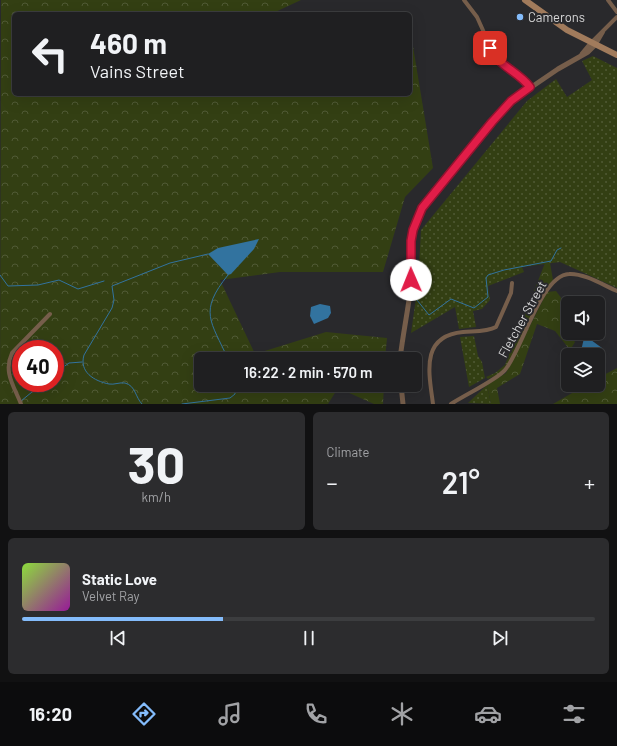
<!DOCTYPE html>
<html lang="en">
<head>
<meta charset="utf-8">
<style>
  body { margin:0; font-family:Barlow,sans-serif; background:#2c2c2e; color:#f1f3f6; height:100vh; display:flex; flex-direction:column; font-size:15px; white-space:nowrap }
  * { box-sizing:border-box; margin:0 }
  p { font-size:13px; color:#a1a2a5 }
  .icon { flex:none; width:22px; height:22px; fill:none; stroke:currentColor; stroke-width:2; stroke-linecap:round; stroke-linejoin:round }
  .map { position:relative; height:404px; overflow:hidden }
  .side { display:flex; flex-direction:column; gap:8px; padding:8px; background:#111112; flex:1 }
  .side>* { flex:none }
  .guide { position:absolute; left:12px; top:12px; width:400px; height:84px; border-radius:6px; box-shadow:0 4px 16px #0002,0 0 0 1px #3c3d3f; background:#1f1f21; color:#f1f3f6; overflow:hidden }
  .buttons { position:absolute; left:561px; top:296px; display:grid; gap:8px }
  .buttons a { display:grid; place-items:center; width:44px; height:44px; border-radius:6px; background:#1f1f21; box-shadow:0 4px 16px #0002,0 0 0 1px #3c3d3f; font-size:20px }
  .speed { position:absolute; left:12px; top:340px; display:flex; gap:8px; font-size:20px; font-weight:700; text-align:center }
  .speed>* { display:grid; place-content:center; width:52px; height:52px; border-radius:50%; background:#1f1f21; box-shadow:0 4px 16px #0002,0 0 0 1px #3c3d3f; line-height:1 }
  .speed .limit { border:6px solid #d22; background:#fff; color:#111 }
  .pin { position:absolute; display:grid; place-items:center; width:34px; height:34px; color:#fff; margin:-17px; border-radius:8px; box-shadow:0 2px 6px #0006 }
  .me { position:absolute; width:44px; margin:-22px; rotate:359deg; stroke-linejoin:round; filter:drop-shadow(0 0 3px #0008) }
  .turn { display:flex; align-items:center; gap:14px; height:84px; padding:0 12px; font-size:18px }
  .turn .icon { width:52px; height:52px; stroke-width:2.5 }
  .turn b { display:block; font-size:28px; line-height:34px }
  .big { font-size:30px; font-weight:600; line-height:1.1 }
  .side .tile { flex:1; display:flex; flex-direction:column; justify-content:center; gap:6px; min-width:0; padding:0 14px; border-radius:6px; background:#2c2c2e }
  .side .dial { align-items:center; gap:0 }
  .dial b { font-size:52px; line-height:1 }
  .song { display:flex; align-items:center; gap:12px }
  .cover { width:48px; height:48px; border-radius:6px; background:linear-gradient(135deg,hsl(90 70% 55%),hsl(300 70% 35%)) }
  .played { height:4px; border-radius:2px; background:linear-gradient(90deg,#84bcfb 35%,#3c3d3f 35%) }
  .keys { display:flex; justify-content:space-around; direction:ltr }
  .heat { display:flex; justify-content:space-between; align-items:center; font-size:22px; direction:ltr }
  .side .tiles { flex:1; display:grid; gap:8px; grid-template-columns:1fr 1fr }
  .tile:last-child { grid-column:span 2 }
  .trip { position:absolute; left:194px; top:352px; width:228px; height:40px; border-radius:6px; background:#1f1f21; box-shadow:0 4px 16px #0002,0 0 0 1px #3c3d3f; font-weight:600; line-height:40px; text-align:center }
  .tab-bar { display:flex; height:64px; justify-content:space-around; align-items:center; background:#0c0c0d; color:#a1a2a5 }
  .tab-bar .icon { width:28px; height:28px }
  .tab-bar .active { color:#84bcfb }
  .tab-bar b { font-size:18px; color:#f1f3f6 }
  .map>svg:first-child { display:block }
  .green { fill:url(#green-dots) }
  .forest { fill:url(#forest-crowns); fill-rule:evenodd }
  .water { fill:#32739f }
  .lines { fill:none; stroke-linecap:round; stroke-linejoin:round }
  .stream { stroke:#32739f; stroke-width:1 }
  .minor { stroke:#765e4b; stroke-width:4 }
  .tertiary { stroke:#765e4b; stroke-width:5 }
  .secondary { stroke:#a17b5c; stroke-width:6 }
  .route-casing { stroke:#92132f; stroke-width:10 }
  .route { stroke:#e11d48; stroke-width:7 }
  .poi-dot { fill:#84bcfb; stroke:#29292c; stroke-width:1.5 }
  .labels { text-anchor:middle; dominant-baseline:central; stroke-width:4; stroke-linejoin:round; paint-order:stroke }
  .poi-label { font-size:13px; fill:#d6d6d7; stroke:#29292c; text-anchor:start }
  .street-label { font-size:13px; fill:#d6d6d7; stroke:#29292c }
</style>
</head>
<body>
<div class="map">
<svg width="617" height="404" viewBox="0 0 617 404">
  <defs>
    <pattern id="green-dots" width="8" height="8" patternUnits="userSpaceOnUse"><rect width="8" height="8" fill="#333f13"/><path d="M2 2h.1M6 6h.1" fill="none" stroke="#505a35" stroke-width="1.8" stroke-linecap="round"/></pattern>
    <pattern id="forest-crowns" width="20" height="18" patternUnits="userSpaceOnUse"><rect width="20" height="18" fill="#333f13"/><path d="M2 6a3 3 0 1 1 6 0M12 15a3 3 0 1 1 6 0" fill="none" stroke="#505a35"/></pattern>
  </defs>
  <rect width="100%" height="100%" fill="#29292c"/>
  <g class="green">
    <polygon points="593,56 617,68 617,288 560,262 522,267 524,272 488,286 490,300 482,309 473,311 476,327 459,329 455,307 411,333 418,284 421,230 527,101 556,79 567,97 592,80 582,61"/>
    <polygon points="474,336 478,356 482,362 485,378 469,387 460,337"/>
    <polygon points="487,385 491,404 468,403"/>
  </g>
  <g class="forest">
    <path d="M1 0H301L271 14H14V94H410L411 34 433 168 405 197 383 272H280L220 280 255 354 326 332 387 338 385 359H201V385H384L383 404H374L338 388 328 404H0ZM21 349H55V383H21Z"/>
    <polygon points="545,263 550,263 553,280 546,289 506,367 501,373 488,379 486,377 495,373 505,365"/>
    <polygon points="556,291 568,307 566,330 575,342 570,350 555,331 537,324 520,374 497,388 500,404 491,404 487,385 506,373 547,292"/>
    <polygon points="617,368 617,404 553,404 586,385 598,385 598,378"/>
  </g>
  <g class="water">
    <polygon points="259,239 254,249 231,274 228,275 208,254 218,248"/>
    <polygon points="320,304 330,306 331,313 328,318 314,324 310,316 311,307"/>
    <polygon points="585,334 589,335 591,340 602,348 602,362 598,365 598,355 580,355"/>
  </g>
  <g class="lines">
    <g class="stream">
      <polyline points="0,275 8,286 38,285 59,280 78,289 104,281"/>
      <path d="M228 275C198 312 211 321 228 359"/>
      <polyline points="417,300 429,315 451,299 474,308 488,297 486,278 488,275 504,270 551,261 557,250 561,248"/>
      <polyline points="55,373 69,363 82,362"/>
      <polyline points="21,401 43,383"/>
      <path d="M142 404C135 397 136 386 125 383 120 382 114 385 109 384 94 381 79 372 84 355L112 308 114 300 112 286 170 263 208 254"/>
      <polyline points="182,404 230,398 235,394 235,385"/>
    </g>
    <g class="minor">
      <polyline points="464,0 477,17 495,57 501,63 520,75 530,87"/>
      <polyline points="608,0 617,12"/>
      <polyline points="592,42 617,17"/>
      <polyline points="596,44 603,32"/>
      <path d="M21 404C14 386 3 372 12 353L50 314"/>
      <path d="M433 404C429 373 420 336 463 332 473 331 487 332 496 327L511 293 512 283"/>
      <path d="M451 404C463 396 498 379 505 370 522 350 541 275 569 274 584 273 603 285 617 291"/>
    </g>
    <g class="tertiary">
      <polyline points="582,54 592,42"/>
      <path d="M400 359C403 334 408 310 411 286 415 243 404 235 432 195L511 101 558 69 588 52 596 44"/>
      <polyline points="401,385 403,404"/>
    </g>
    <polyline class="secondary" points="525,0 567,30 617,55"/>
  </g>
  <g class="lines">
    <g class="route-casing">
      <path id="route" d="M411 280V241L413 230 422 208 492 122 511 101 530 87C518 71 498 66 490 48"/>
    </g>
    <use href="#route" class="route"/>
  </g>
  <circle class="poi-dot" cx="520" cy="17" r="4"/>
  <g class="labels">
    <g class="poi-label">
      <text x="528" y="17">Camerons</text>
    </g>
    <g class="street-label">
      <text transform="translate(522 319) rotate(-61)">Fletcher Street</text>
    </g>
  </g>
</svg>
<div class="buttons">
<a><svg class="icon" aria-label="sound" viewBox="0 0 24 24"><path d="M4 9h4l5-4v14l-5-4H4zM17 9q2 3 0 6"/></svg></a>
<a><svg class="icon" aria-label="layers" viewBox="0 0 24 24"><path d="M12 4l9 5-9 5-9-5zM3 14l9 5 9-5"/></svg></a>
</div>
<div class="speed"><div class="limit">40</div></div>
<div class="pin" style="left:490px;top:48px;background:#d93025"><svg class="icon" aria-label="arrive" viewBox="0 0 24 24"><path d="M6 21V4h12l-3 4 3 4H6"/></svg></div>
<svg class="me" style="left:411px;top:280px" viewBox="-20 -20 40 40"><circle r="19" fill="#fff"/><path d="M0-13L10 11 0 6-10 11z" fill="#e11d48"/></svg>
<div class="trip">16:22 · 2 min · 570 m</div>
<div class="guide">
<div class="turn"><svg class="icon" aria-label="left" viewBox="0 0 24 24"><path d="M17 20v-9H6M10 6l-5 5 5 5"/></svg><div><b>460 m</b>Vains Street</div></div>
</div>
</div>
<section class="side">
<div class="tiles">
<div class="tile dial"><b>30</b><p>km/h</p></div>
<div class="tile"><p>Climate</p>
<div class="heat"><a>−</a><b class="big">21°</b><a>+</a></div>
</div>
<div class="tile">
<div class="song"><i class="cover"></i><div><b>Static Love</b><p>Velvet Ray</p></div></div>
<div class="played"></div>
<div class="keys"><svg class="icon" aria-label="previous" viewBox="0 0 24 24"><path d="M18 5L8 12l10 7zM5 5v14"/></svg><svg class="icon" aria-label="pause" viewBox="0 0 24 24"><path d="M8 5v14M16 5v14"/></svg><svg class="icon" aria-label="next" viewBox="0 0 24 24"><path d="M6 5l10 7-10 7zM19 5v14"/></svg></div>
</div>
</div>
</section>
<nav class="tab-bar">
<b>16:20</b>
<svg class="icon active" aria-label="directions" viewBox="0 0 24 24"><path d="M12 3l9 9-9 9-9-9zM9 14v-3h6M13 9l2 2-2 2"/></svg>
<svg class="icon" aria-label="music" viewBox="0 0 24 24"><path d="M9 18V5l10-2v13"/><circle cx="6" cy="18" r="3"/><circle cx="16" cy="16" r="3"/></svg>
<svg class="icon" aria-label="phone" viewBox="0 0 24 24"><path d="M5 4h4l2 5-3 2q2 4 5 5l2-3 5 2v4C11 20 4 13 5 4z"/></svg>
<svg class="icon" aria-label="climate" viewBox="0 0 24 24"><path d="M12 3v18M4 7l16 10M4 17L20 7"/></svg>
<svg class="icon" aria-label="car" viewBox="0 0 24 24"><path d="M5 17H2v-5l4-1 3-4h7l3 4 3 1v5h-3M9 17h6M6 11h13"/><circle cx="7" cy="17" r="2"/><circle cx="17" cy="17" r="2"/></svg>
<svg class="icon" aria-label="filters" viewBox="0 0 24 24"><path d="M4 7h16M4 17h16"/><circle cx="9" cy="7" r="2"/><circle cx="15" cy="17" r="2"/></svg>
</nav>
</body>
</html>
